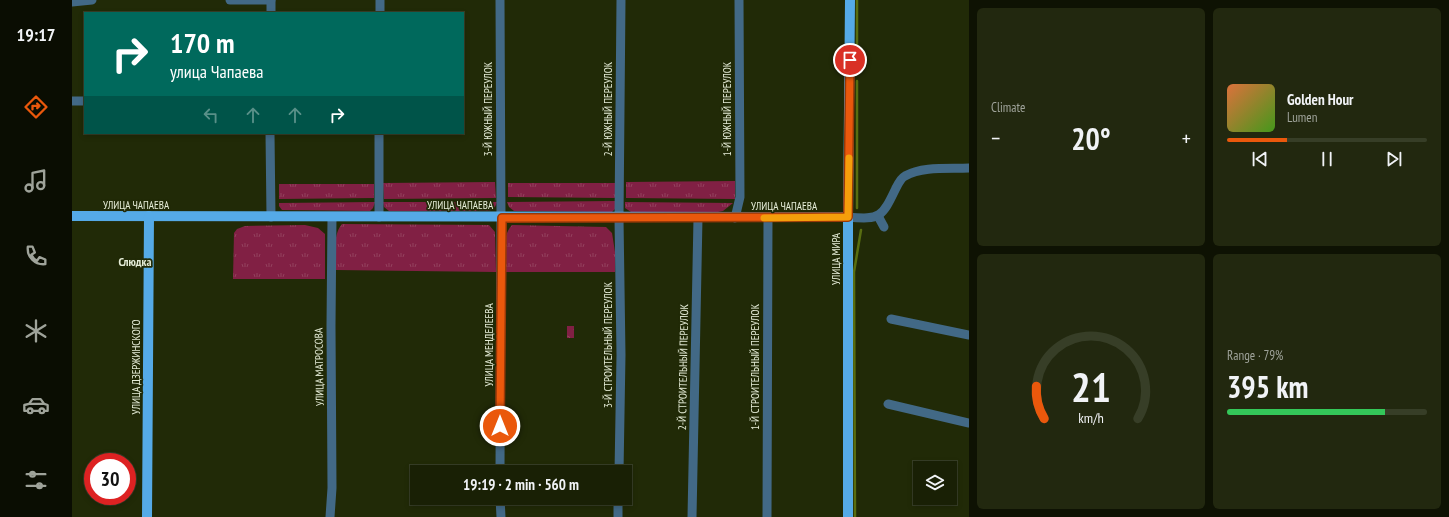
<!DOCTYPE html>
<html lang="en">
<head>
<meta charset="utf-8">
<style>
  body { margin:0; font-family:"PT Sans Narrow",sans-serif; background:#22280f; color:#f1f3f6; height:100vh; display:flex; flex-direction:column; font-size:15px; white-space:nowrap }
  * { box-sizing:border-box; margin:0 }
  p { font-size:13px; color:#9fa39a }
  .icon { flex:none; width:22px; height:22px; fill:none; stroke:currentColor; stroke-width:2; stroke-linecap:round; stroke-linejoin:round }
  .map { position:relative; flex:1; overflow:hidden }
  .panel { display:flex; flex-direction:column; gap:8px; padding:8px; background:#0e1203; width:480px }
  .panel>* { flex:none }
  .top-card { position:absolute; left:12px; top:12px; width:380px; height:122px; border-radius:0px; box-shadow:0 2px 6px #0003,0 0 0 1px #373e27; background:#00695c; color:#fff; overflow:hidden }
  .tools { position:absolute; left:841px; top:461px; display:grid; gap:8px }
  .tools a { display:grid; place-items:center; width:44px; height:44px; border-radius:0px; background:#192005; box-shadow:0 2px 6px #0003,0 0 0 1px #373e27; font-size:20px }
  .speed { position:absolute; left:12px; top:453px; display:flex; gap:8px; font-size:20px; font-weight:700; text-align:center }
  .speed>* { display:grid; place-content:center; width:52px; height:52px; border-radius:50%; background:#192005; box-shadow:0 2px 6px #0003,0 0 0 1px #373e27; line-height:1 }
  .speed .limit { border:6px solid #d22; background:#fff; color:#111 }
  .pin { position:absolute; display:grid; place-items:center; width:34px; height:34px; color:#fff; margin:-17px; border:2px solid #fff; border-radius:50%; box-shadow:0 1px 4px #0007 }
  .me { position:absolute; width:44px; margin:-22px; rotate:0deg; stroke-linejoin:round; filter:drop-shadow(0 0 3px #0008) }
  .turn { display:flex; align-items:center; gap:14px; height:84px; padding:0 20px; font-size:18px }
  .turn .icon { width:52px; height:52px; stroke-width:2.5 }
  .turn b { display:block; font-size:28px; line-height:34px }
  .lanes { display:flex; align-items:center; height:38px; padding:0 20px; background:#0003; justify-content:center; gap:20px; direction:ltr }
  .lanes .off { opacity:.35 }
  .big { font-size:30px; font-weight:700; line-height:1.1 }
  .panel .widget { flex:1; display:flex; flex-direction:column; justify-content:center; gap:6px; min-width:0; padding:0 14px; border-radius:6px; background:#22280f }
  .panel .dial { align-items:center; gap:0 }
  .dial svg { height:104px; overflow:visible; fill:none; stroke:#373e27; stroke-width:7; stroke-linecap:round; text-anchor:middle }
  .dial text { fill:#f1f3f6; stroke:none }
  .song { display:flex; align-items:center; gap:12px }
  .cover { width:48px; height:48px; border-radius:6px; background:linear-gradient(135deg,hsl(20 70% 55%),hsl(100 70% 35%)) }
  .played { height:4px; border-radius:2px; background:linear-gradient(90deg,#ea580c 30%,#373e27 30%) }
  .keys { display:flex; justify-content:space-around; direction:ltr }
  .heat { display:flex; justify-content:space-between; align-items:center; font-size:22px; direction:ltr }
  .charge { height:6px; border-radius:3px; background:linear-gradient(90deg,#34c759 79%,#373e27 0) }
  .panel .tiles { flex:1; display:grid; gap:8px; grid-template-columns:repeat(2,1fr) }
  .trip { position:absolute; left:338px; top:465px; width:222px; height:40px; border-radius:0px; background:#192005; box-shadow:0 2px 6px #0003,0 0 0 1px #373e27; font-weight:700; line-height:40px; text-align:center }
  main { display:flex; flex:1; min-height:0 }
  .dock { display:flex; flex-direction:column; width:72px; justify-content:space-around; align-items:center; background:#0a0d02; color:#9fa39a }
  .dock .icon { width:28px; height:28px }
  .dock .on { color:#ea580c }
  .dock b { font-size:18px; color:#f1f3f6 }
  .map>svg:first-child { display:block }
  .grass { fill:url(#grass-tufts) }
  .forest { fill:url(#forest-crowns) }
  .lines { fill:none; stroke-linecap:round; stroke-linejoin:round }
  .stream { stroke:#586d11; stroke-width:2.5 }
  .minor { stroke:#426986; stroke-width:9 }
  .major { stroke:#55aae7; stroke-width:10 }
  .route-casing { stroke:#983908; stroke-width:10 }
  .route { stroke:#ea580c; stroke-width:7 }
  .slow { stroke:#f59e0b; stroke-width:7 }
  .labels { text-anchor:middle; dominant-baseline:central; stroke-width:3.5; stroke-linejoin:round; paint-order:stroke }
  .street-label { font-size:11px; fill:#e5ecd7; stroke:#212a07 }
  .neighbourhood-label { font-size:12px; font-weight:bold; fill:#e5ecd7; stroke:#212a07 }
</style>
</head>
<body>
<main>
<nav class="dock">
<b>19:17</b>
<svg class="icon on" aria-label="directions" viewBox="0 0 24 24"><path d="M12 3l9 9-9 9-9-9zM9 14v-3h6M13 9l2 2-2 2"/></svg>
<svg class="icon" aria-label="music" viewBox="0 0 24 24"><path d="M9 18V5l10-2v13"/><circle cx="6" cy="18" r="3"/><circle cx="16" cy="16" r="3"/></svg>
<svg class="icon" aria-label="phone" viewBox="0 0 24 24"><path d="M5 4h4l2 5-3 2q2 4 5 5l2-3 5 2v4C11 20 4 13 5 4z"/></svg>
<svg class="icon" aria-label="climate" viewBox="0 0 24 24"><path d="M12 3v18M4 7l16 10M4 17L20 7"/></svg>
<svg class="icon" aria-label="car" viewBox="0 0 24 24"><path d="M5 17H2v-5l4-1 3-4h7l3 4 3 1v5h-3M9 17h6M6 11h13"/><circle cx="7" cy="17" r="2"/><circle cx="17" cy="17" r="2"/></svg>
<svg class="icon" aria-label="filters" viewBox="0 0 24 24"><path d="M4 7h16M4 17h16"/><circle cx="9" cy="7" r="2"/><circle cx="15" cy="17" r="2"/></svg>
</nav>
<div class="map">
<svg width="897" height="517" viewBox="0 0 897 517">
  <defs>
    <pattern id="grass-tufts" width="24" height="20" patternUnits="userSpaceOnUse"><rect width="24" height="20" fill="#812044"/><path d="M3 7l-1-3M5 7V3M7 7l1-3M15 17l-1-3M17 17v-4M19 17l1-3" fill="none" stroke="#93415e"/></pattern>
    <pattern id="forest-crowns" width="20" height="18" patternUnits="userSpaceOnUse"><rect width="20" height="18" fill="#812044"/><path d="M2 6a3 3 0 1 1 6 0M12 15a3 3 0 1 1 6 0" fill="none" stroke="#93415e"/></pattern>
  </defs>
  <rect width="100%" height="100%" fill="#212a07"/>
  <g class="grass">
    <polygon points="663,181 663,199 554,198 554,182"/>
    <polygon points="423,182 424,198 312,199 311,183"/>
    <polygon points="436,183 543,183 543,198 436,197"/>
    <polygon points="207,184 302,184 302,198 207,199"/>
    <polygon points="544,201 543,209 540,212 442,211 437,207 435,202"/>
    <polygon points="303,202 301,208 298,211 210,210 207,206 207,203"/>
    <polygon points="311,202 425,202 423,207 417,211 317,211 312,207"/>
    <polygon points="553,202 661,203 651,211 646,212 559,212 553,208"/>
    <path d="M270 224 417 225 423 232 424 272 264 270C264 255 260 236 270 224Z"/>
    <polygon points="233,225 246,228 253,234 253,279 161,279 162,233 165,229 173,226"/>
    <path d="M440 225 534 227 540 233 543 252V272H433C433 257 429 237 440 225Z"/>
  </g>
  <rect class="forest" x="495" y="326" width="7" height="12"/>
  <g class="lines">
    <g class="stream">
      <polyline points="785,73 785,0"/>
      <polyline points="785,81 785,208"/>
      <polyline points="783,517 782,272 789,230"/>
    </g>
    <g class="minor">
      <polyline points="158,0 199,0"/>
      <polyline points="428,0 429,217 428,472"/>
      <polyline points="0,2 20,0"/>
      <polyline points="199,13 199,0"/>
      <polyline points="308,13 308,0"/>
      <polyline points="0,101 13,101"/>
      <polyline points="198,133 199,217"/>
      <polyline points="806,216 812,227"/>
      <polyline points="307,217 307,133"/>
      <path d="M776 217C809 220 810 217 824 188 826 184 829 178 833 176 851 166 877 169 897 168"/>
      <polyline points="663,218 668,197 667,0"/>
      <polyline points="819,319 897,335"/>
      <polyline points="816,404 897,423"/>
      <polyline points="547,472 549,355 547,218 549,0"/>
      <polyline points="428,498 429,517"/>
      <polyline points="258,517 260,488 259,326 260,217"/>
      <polyline points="546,517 546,498"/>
      <polyline points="620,517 626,218"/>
      <polyline points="695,517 696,218"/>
    </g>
    <g class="major">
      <polyline points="0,216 776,217"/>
      <polyline points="75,517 77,216"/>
      <polyline points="776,517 776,217 778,0"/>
    </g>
  </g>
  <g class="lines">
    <g class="route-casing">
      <polyline id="route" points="428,426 430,218 776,217 778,60"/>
    </g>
    <use href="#route" class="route"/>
    <polyline class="slow" points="692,218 776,217 777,158"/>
  </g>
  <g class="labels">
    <g class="street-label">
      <text transform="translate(416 109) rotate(-90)">3-Й ЮЖНЫЙ ПЕРЕУЛОК</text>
      <text transform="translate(536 109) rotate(-90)">2-Й ЮЖНЫЙ ПЕРЕУЛОК</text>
      <text transform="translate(655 109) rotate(-90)">1-Й ЮЖНЫЙ ПЕРЕУЛОК</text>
      <text x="64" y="205">УЛИЦА ЧАПАЕВА</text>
      <text x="388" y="205">УЛИЦА ЧАПАЕВА</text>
      <text x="712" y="206">УЛИЦА ЧАПАЕВА</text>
      <text transform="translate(764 259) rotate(-90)">УЛИЦА МИРА</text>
      <text transform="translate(417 345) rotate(-90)">УЛИЦА МЕНДЕЛЕЕВА</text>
      <text transform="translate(536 345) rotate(-90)">3-Й СТРОИТЕЛЬНЫЙ ПЕРЕУЛОК</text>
      <text transform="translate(64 367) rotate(-90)">УЛИЦА ДЗЕРЖИНСКОГО</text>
      <text transform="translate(247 367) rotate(-91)">УЛИЦА МАТРОСОВА</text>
      <text transform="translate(611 367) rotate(-89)">2-Й СТРОИТЕЛЬНЫЙ ПЕРЕУЛОК</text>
      <text transform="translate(683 367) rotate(-90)">1-Й СТРОИТЕЛЬНЫЙ ПЕРЕУЛОК</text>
    </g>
    <g class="neighbourhood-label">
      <text x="63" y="261">Слюдка</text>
    </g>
  </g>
</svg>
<div class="tools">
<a><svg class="icon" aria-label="layers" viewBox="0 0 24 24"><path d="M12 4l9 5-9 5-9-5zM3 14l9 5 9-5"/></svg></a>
</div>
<div class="speed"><div class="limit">30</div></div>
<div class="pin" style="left:778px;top:60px;background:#d93025"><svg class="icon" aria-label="arrive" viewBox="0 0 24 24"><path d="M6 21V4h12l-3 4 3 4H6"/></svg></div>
<svg class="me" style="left:428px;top:426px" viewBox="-20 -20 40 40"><circle r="17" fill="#ea580c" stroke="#fff" stroke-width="3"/><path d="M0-11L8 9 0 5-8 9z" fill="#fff"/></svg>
<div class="trip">19:19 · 2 min · 560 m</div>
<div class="top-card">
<div class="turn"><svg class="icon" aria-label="right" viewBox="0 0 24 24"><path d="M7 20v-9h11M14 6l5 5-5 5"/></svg><div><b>170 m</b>улица Чапаева</div></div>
<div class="lanes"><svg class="icon off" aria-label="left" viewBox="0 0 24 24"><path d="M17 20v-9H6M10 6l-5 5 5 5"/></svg><svg class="icon off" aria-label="ahead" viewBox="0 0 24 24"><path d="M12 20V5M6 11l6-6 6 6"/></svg><svg class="icon off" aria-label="ahead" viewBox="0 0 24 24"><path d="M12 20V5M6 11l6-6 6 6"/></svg><svg class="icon" aria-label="right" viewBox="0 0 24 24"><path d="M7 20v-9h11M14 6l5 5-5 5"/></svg></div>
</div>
</div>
<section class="panel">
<div class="tiles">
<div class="widget"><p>Climate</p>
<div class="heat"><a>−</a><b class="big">20°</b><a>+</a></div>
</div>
<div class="widget">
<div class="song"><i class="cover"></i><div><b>Golden Hour</b><p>Lumen</p></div></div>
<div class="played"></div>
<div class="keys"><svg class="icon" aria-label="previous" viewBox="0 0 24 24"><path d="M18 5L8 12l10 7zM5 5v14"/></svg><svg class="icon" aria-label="pause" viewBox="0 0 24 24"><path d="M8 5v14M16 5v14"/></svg><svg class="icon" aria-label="next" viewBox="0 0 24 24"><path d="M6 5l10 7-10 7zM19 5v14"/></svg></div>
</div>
<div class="widget dial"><svg viewBox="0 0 100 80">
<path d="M14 69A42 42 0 1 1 86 69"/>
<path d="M14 69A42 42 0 0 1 8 44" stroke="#ea580c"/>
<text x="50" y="56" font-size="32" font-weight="700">21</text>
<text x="50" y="72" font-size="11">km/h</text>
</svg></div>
<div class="widget"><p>Range · 79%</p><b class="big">395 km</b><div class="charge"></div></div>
</div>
</section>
</main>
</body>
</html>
